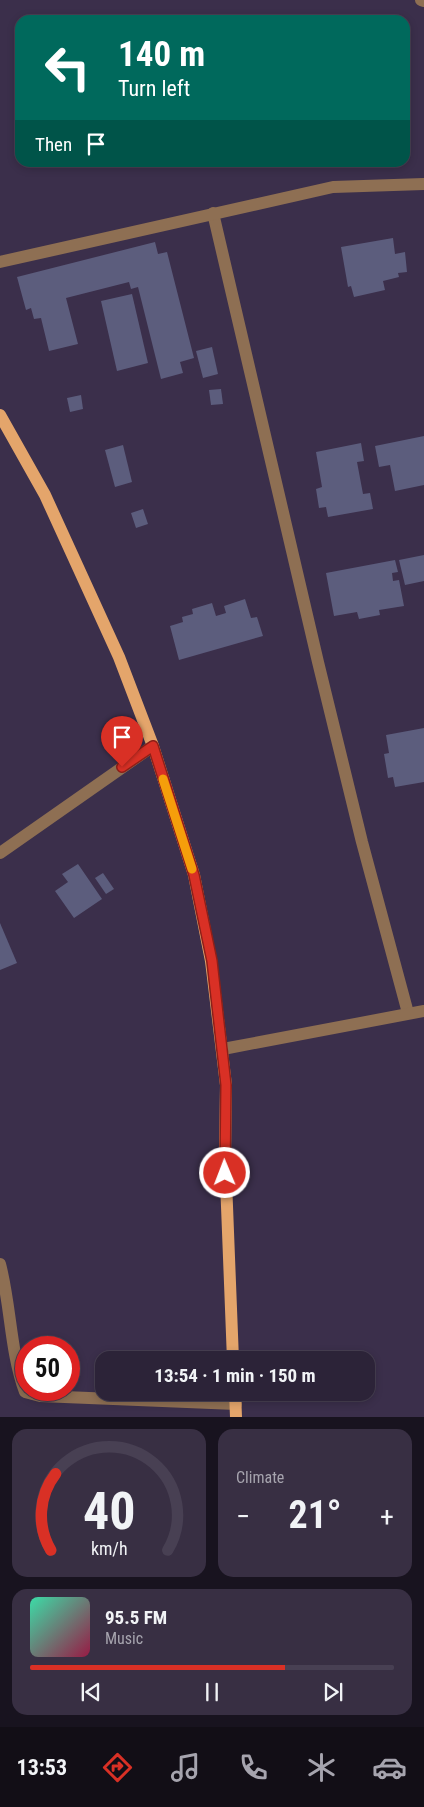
<!DOCTYPE html>
<html lang="en">
<head>
<meta charset="utf-8">
<style>
  body { margin:0; font-family:"Roboto Condensed",sans-serif; background:#382f43; color:#f1f3f6; height:100vh; display:flex; flex-direction:column; font-size:19px; white-space:nowrap }
  * { box-sizing:border-box; margin:0 }
  p { font-size:16px; color:#a6a4ae }
  .icon { flex:none; width:28px; height:28px; fill:none; stroke:currentColor; stroke-width:2; stroke-linecap:round; stroke-linejoin:round }
  .map { position:relative; height:1417px; overflow:hidden }
  .panel { display:flex; flex-direction:column; gap:12px; padding:12px; background:#18131f; flex:1 }
  .panel>* { flex:none }
  .hud { position:absolute; left:15px; top:15px; width:395px; height:152px; border-radius:15px; box-shadow:0 2px 8px #0003,0 0 0 1px #484053; background:#00695c; color:#fff; overflow:hidden }
  .speed { position:absolute; left:15px; top:1336px; display:flex; gap:10px; font-size:25px; font-weight:700; text-align:center }
  .speed>* { display:grid; place-content:center; width:65px; height:65px; border-radius:50%; background:#2c2338; box-shadow:0 2px 8px #0003,0 0 0 1px #484053; line-height:1 }
  .speed .limit { border:8px solid #d22; background:#fff; color:#111 }
  .pin { position:absolute; display:grid; place-items:center; width:42px; height:42px; color:#fff; margin:-51px -21px; border-radius:50% 50% 50% 0; rotate:-45deg; box-shadow:0 0 5px #0007 }
  .pin .icon { rotate:45deg }
  .me { position:absolute; width:55px; margin:-28px; rotate:359deg; stroke-linejoin:round; filter:drop-shadow(0 0 4px #0008) }
  .turn { display:flex; align-items:center; gap:18px; height:105px; padding:0 20px; font-size:22px }
  .turn .icon { width:65px; height:65px; stroke-width:2.5 }
  .turn b { display:block; font-size:35px; line-height:42px }
  .then { display:flex; align-items:center; height:48px; padding:0 20px; background:#0003; gap:10px; font-size:19px }
  .big { font-size:38px; font-weight:700; line-height:1.1 }
  .panel .card { flex:1; display:flex; flex-direction:column; justify-content:center; gap:8px; min-width:0; padding:0 18px; border-radius:15px; background:#382f43 }
  .panel .dial { align-items:center; gap:0 }
  .dial svg { height:130px; overflow:visible; fill:none; stroke:#484053; stroke-width:7; stroke-linecap:round; text-anchor:middle }
  .dial text { fill:#f1f3f6; stroke:none }
  .song { display:flex; align-items:center; gap:15px }
  .cover { width:60px; height:60px; border-radius:8px; background:linear-gradient(135deg,hsl(160 70% 55%),hsl(340 70% 35%)) }
  .played { height:5px; border-radius:2px; background:linear-gradient(90deg,#d93025 70%,#484053 70%) }
  .keys { display:flex; justify-content:space-around; direction:ltr }
  .heat { display:flex; justify-content:space-between; align-items:center; font-size:28px; direction:ltr }
  .panel .tiles { flex:1; display:grid; gap:12px; grid-template-columns:1fr 1fr }
  .card:last-child { grid-column:span 2 }
  .trip { position:absolute; left:95px; top:1351px; width:280px; height:50px; border-radius:15px; background:#2c2338; box-shadow:0 2px 8px #0003,0 0 0 1px #484053; font-weight:700; line-height:50px; text-align:center }
  .tab-bar { display:flex; height:80px; justify-content:space-around; align-items:center; background:#120e16; color:#a6a4ae }
  .tab-bar .icon { width:35px; height:35px }
  .tab-bar .current { color:#d93025 }
  .tab-bar b { font-size:22px; color:#f1f3f6 }
  .map>svg:first-child { display:block }
  .building { fill:#5c5d7d }
  .lines { fill:none; stroke-linecap:round; stroke-linejoin:round }
  .minor { stroke:#8e6f53; stroke-width:12 }
  .major { stroke:#e4a56b; stroke-width:12 }
  .route-casing { stroke:#8d1f18; stroke-width:12 }
  .route { stroke:#d93025; stroke-width:9 }
  .slow { stroke:#f59e0b; stroke-width:9 }
</style>
</head>
<body>
<div class="map">
<svg width="424" height="1417" viewBox="0 0 424 1417">
  <rect width="100%" height="100%" fill="#3b2f4b"/>
  <g class="building">
    <polygon points="393,238 395,254 405,252 407,272 398,273 399,277 383,281 385,290 354,297 351,286 348,287 341,247"/>
    <polygon points="155,242 158,254 167,252 194,358 180,362 183,373 161,379 138,287 131,289 129,282 66,298 78,344 49,351 41,318 34,319 31,308 26,310 17,277"/>
    <polygon points="132,294 148,363 117,371 101,301"/>
    <polygon points="212,347 218,374 203,378 196,351"/>
    <polygon points="221,389 223,404 211,405 209,390"/>
    <polygon points="81,395 83,409 70,412 67,398"/>
    <polygon points="424,436 424,485 395,491 390,465 379,467 375,446"/>
    <polygon points="361,443 364,461 357,462 363,494 370,493 373,509 328,517 326,507 319,508 316,489 322,487 316,452"/>
    <polygon points="123,445 132,482 115,487 105,450"/>
    <polygon points="143,509 148,524 136,528 131,513"/>
    <polygon points="424,555 424,581 405,585 399,560"/>
    <polygon points="395,560 398,572 392,573 393,581 399,580 404,606 379,610 380,615 359,619 357,612 334,616 326,573"/>
    <polygon points="245,599 251,618 257,617 263,636 179,660 170,626 183,622 182,617 193,614 192,609 212,603 216,616 226,613 224,606"/>
    <polygon points="424,728 424,782 395,787 393,777 388,778 384,754 389,753 386,735"/>
    <polygon points="78,864 102,899 74,918 55,891 68,882 62,874"/>
    <polygon points="103,873 114,889 106,894 95,878"/>
    <polygon points="0,923 17,963 0,970"/>
  </g>
  <g class="lines">
    <g class="minor">
      <polyline points="421,0 424,1"/>
      <polyline points="213,213 318,662 362,842 408,1013"/>
      <polyline points="0,262 333,187 424,184"/>
      <polyline points="0,853 153,746"/>
      <polyline points="223,1049 424,1011"/>
      <path d="M0 1264C11 1306 10 1351 25 1392L40 1396 236 1404"/>
    </g>
    <g class="major">
      <polyline points="0,415 45,495 119,657 153,746 194,875 211,961 226,1085 225,1155 233,1360"/>
      <polyline points="235,1392 236,1417"/>
    </g>
  </g>
  <g class="lines">
    <g class="route-casing">
      <polyline id="route" points="122,767 153,746 194,875 212,961 226,1085 225,1173"/>
    </g>
    <use href="#route" class="route"/>
    <polyline class="slow" points="163,779 192,869"/>
  </g>
</svg>
<div class="speed"><div class="limit">50</div></div>
<div class="pin" style="left:122px;top:767px;background:#d93025"><svg class="icon" aria-label="arrive" viewBox="0 0 24 24"><path d="M6 21V4h12l-3 4 3 4H6"/></svg></div>
<svg class="me" style="left:225px;top:1173px" viewBox="-20 -20 40 40"><circle r="17" fill="#d93025" stroke="#fff" stroke-width="3"/><path d="M0-11L8 9 0 5-8 9z" fill="#fff"/></svg>
<div class="trip">13:54 · 1 min · 150 m</div>
<div class="hud">
<div class="turn"><svg class="icon" aria-label="left" viewBox="0 0 24 24"><path d="M17 20v-9H6M10 6l-5 5 5 5"/></svg><div><b>140 m</b>Turn left</div></div>
<div class="then">Then<svg class="icon" aria-label="arrive" viewBox="0 0 24 24"><path d="M6 21V4h12l-3 4 3 4H6"/></svg></div>
</div>
</div>
<section class="panel">
<div class="tiles">
<div class="card dial"><svg viewBox="0 0 100 80">
<path d="M14 69A42 42 0 1 1 86 69"/>
<path d="M14 69A42 42 0 0 1 17 22" stroke="#d93025"/>
<text x="50" y="56" font-size="32" font-weight="700">40</text>
<text x="50" y="72" font-size="11">km/h</text>
</svg></div>
<div class="card"><p>Climate</p>
<div class="heat"><a>−</a><b class="big">21°</b><a>+</a></div>
</div>
<div class="card">
<div class="song"><i class="cover"></i><div><b>95.5 FM</b><p>Music</p></div></div>
<div class="played"></div>
<div class="keys"><svg class="icon" aria-label="previous" viewBox="0 0 24 24"><path d="M18 5L8 12l10 7zM5 5v14"/></svg><svg class="icon" aria-label="pause" viewBox="0 0 24 24"><path d="M8 5v14M16 5v14"/></svg><svg class="icon" aria-label="next" viewBox="0 0 24 24"><path d="M6 5l10 7-10 7zM19 5v14"/></svg></div>
</div>
</div>
</section>
<nav class="tab-bar">
<b>13:53</b>
<svg class="icon current" aria-label="directions" viewBox="0 0 24 24"><path d="M12 3l9 9-9 9-9-9zM9 14v-3h6M13 9l2 2-2 2"/></svg>
<svg class="icon" aria-label="music" viewBox="0 0 24 24"><path d="M9 18V5l10-2v13"/><circle cx="6" cy="18" r="3"/><circle cx="16" cy="16" r="3"/></svg>
<svg class="icon" aria-label="phone" viewBox="0 0 24 24"><path d="M5 4h4l2 5-3 2q2 4 5 5l2-3 5 2v4C11 20 4 13 5 4z"/></svg>
<svg class="icon" aria-label="climate" viewBox="0 0 24 24"><path d="M12 3v18M4 7l16 10M4 17L20 7"/></svg>
<svg class="icon" aria-label="car" viewBox="0 0 24 24"><path d="M5 17H2v-5l4-1 3-4h7l3 4 3 1v5h-3M9 17h6M6 11h13"/><circle cx="7" cy="17" r="2"/><circle cx="17" cy="17" r="2"/></svg>
</nav>
</body>
</html>
